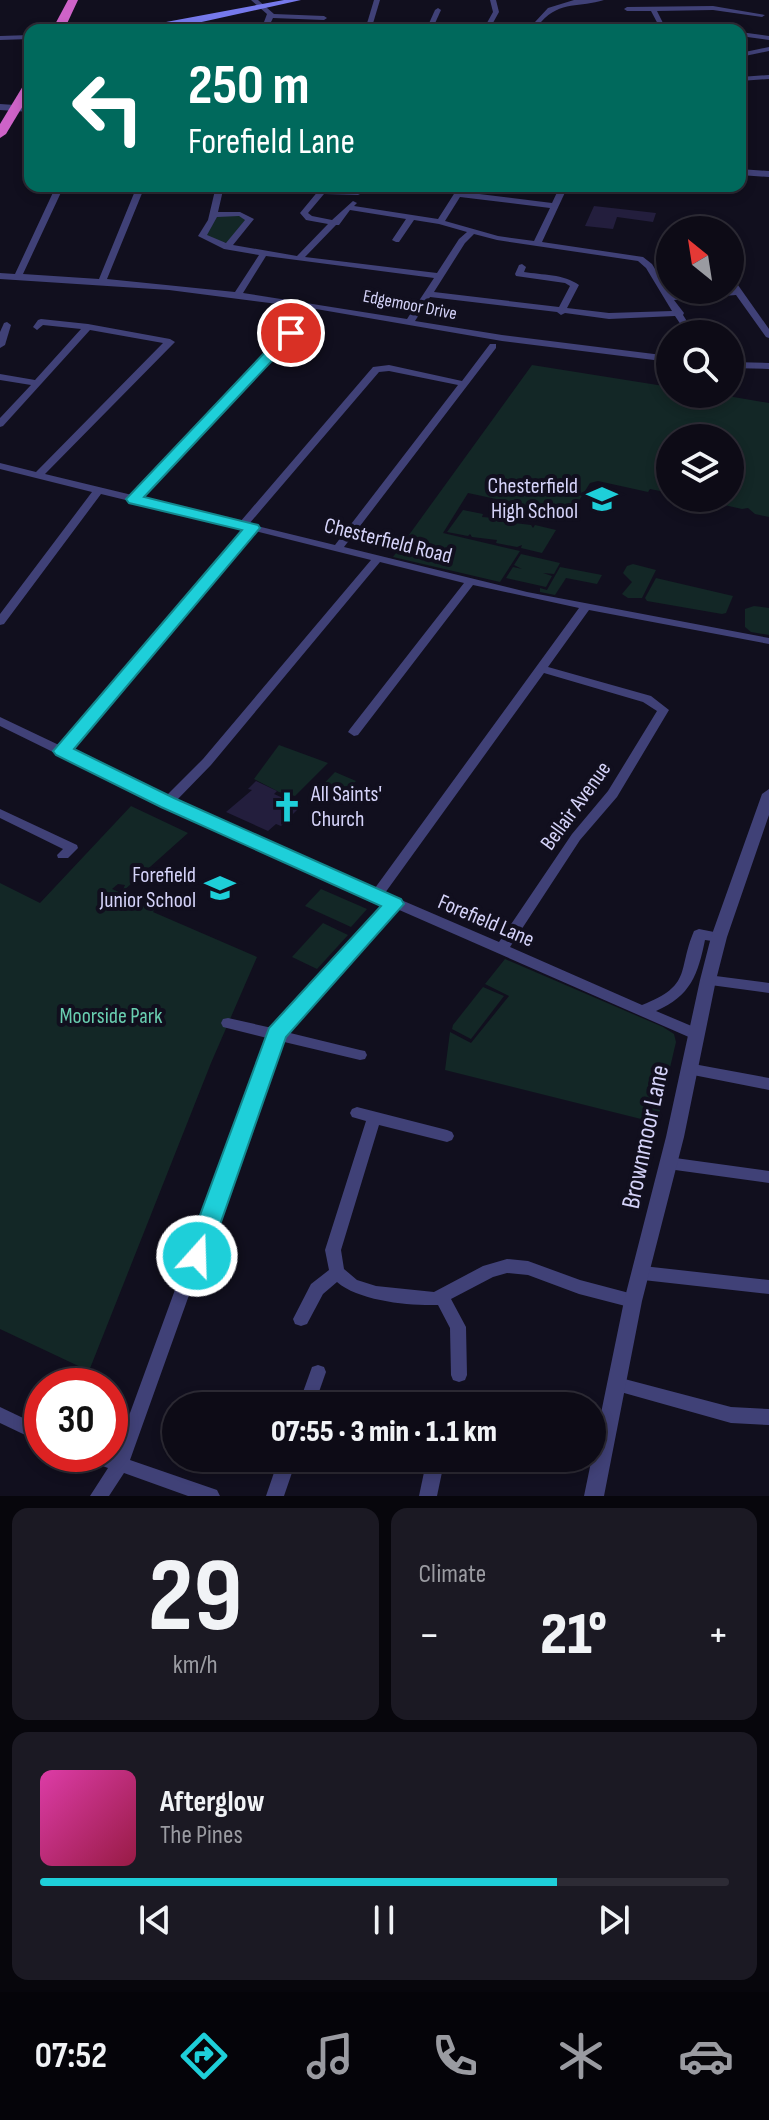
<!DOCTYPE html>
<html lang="en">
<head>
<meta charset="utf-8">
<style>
  body { margin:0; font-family:"Sofia Sans Condensed",sans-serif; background:#1b1923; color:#f1f3f6; height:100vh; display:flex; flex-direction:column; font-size:30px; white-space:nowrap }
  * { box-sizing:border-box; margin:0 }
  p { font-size:26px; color:#9a9ba1 }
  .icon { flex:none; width:44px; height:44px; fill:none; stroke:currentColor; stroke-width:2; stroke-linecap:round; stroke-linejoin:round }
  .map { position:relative; height:1496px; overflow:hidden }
  .drawer { display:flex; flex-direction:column; gap:12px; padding:12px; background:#07060c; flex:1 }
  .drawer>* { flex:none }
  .guide { position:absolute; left:24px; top:24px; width:722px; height:168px; border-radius:16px; box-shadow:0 4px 12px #0003,0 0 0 2px #2d2b35; background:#00695c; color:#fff; overflow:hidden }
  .needle { width:52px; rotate:330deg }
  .fabs { position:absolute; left:656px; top:216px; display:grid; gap:16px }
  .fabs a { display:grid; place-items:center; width:88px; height:88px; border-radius:50%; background:#0d0b16; box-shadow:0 4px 12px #0003,0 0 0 2px #2d2b35; font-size:40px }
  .speed { position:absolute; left:24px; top:1368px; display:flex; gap:16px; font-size:40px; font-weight:700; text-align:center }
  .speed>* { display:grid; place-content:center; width:104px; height:104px; border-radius:50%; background:#0d0b16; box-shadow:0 4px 12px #0003,0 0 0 2px #2d2b35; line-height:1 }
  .speed .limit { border:12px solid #d22; background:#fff; color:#111 }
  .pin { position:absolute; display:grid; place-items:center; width:68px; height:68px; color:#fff; margin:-34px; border:4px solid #fff; border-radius:50%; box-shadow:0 2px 8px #0007 }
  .me { position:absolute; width:88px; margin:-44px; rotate:20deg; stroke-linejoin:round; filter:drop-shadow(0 0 6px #0008) }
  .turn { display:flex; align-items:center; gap:28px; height:168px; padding:0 32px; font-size:36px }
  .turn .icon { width:104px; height:104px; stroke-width:2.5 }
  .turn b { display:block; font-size:56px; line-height:68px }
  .big { font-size:60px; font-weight:800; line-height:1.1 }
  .drawer .tile { flex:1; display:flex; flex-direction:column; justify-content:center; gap:12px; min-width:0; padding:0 28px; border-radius:16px; background:#1b1923 }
  .drawer .dial { align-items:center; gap:0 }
  .dial b { font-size:104px; line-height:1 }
  .song { display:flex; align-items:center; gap:24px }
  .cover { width:96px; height:96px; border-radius:12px; background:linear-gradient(135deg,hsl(320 70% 55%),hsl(340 70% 35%)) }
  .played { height:8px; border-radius:4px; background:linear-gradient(90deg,#1ecfd9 75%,#2d2b35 75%) }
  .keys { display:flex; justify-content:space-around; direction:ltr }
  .heat { display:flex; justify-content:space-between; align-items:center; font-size:44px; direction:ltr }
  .drawer .tiles { flex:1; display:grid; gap:12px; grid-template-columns:1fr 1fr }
  .tile:last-child { grid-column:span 2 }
  .trip { position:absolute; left:162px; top:1392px; width:444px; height:80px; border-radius:40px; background:#0d0b16; box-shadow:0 4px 12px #0003,0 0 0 2px #2d2b35; font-weight:800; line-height:80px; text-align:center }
  .menu { display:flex; height:128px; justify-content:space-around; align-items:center; background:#050409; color:#9a9ba1 }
  .menu .icon { width:56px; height:56px }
  .menu .selected { color:#1ecfd9 }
  .menu b { font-size:36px; color:#f1f3f6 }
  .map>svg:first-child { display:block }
  .green { fill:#132726 }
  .building { fill:#231e3d }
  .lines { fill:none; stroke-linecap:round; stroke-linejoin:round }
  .minor { fill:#404177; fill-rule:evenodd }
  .tertiary { fill:#404177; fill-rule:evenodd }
  .secondary { fill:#7679ec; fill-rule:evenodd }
  .trunk { fill:#ce63c8; fill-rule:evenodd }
  .route { fill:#1ecfd9; stroke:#14878d; stroke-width:2 }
  .labels { text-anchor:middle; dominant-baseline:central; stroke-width:8; stroke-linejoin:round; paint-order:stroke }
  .far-street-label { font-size:18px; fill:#d5d3f9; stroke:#110f1e }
  .poi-label { font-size:22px; fill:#d5d3f9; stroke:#110f1e; text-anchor:end }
  .street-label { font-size:22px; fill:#d5d3f9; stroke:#110f1e }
  .park-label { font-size:22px; fill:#69ceb0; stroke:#110f1e }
  .near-street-label { font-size:26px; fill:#d5d3f9; stroke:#110f1e }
</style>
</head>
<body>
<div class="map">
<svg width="769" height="1496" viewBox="0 0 769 1496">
  <rect width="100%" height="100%" fill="#110f1e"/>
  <g class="green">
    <polygon points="237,215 246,219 227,243 207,239 206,233 217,216"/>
    <polygon points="532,365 670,387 670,394 716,394 769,403 769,517 755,514 748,508 742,509 693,498 730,498 730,438 670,438 670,493 650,489 648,492 598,481 590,483 573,510 554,506 551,511 468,493 443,533 520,551 500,582 393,557"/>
    <polygon points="463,510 483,514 482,517 507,519 506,522 531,525 533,528 535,525 556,530 542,553 521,548 522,545 517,547 496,543 497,540 472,537 470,534 468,536 447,532"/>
    <polygon points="521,554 560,563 554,574 543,573 552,576 546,587 506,578 513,567 522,569 514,565"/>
    <polygon points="633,564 656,570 642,598 628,598 622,594 632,582 623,573 627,566"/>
    <polygon points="560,567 602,575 597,584 566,578 555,595 540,592 540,588 547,590"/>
    <polygon points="656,578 733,596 726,613 722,614 647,601 645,598"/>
    <polygon points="754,606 769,608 769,635 751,632 745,627 745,609"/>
    <polygon points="279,745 328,763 295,796 279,792 254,779"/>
    <polygon points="335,772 356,781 337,801 316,792"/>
    <polygon points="131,806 188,833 122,892 125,885 118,884 112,889 153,907 158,905 153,912 257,957 211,1063 89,1371 0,1329 0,883 40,903"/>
    <polygon points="321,889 367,909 351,927 305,906"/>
    <polygon points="323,923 348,935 317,969 292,957"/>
    <polygon points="505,959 663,1027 674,1034 676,1042 657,1123 445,1070 450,1032 471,1043 509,996 485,984"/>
    <polygon points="483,987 504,996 471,1039 452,1029 453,1025"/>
  </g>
  <g class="building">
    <polygon points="594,206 656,213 653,222 617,217 613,229 585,226"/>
    <polygon points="256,781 277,791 274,794 301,806 281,826 276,824 268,831 226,812 252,790 248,789"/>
  </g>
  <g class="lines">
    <g class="minor">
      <polygon points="251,0 258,0 274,14 324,16 327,18 324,20 273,18 267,30 261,30 267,14"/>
      <polygon points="374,0 380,0 371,30 365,30"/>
      <polygon points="490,0 496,0 499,12 489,30 483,30 493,12"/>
      <path d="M574 0H604C580 8 561 0 541 22V25L569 23 572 25 571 26 535 30V22L548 8Z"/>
      <polygon points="713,6 765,15 762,17 713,10 657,11 664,25 717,28 720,30 660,28 651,11 627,11 624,9 627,7"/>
      <polygon points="438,8 441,10 432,30 426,30 435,10"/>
      <polygon points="602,26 604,27 606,30 600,30 599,28"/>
      <polygon points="740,32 769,36 769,40 740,36"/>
      <polygon points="30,35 30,39 0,40 0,36"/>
      <polygon points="769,47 769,51 740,57 740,53"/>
      <polygon points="769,75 769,79 740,81 740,77"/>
      <path d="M56 186H64L23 274 99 279 137 186H145L107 279 235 292 259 255 224 249 198 236 208 220 216 186H224L218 212H240L254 219 233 245 297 256 328 224 306 220 300 213 319 190 358 191 362 193 358 195 324 194 308 213 312 216 332 220 353 201 357 203 354 206 438 219 459 186H467L463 192 552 203 560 186H568L542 242 643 257 652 264 671 295 733 290 730 286V277L733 278 769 329V338L766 337 736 295 674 300 684 313 683 315 695 334H687L675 316 609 319 565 313 561 315 557 312 430 297 415 321 502 335 670 356V362L502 341 316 309 141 497 240 522 373 367 389 365 462 381 490 344H496V348L344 547 527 592 769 638V644L589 610 548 667 651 696 669 710 617 797 580 840 510 947 642 1005C693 985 677 971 694 931L699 929 724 934 726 937 724 940 719 942 705 940C698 974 691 996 656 1011L701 1030 703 1034 701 1038 696 1039 691 1038 397 909 286 1032 360 1050 365 1051 367 1055 365 1059 360 1060 280 1041 130 1460 217 1490 220 1496H188L124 1473 109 1496H90L108 1468 86 1460 83 1454H110V1452L115 1454 267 1038 223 1027 221 1023 223 1019 228 1018 272 1028 386 904 371 899 370 897 163 806 0 726V717L61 746 245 529 101 494 4 624 0 625V614L92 492 0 469V463L36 472 163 343 90 330 3 426 0 427V418L31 385 0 380V374L35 380 81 329 43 325 37 330 33 327 38 320 41 319 88 324 170 339 175 342 45 474 132 495 309 308 169 290 0 279V273L15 274ZM460 197 550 208 534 241 498 236 445 221ZM350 210 406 219 392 240 396 242H399L414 220 439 224 467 232 459 239 437 273 305 257 336 225H339ZM239 216 245 220 226 243 207 235 217 217ZM474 234 497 240 638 261 646 268 672 311 609 313 567 308 579 285C564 274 542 275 524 272L526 267 522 264 519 265 515 274 516 276 565 283 570 286 559 307 434 292 465 243ZM266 256 434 278 407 319 243 293ZM389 371 458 385 335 545 249 524 379 372ZM255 531 371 560 203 759 165 797 70 751ZM380 562 464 583 350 729 348 732 354 736 358 735 473 585 579 608 375 888 175 802 211 765ZM544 673 643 702 657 711 608 791 572 834 499 942 385 893Z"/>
      <polygon points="7,322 11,325 5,345 0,348 0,332 4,323"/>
      <polygon points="730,362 769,363 769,369 730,368"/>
      <polygon points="0,809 77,845 78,848 68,858 58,858 57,855 63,849 0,818"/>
      <polygon points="708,975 769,983 769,993 703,984 701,980 703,976"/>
      <polygon points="688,1063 769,1078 769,1090 683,1073 681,1069 683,1065"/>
      <path d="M357 1107 447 1130 452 1132 454 1136 452 1140 447 1142 379 1125 341 1250 344 1269 357 1280 376 1286 434 1292 483 1266 507 1259 528 1261 580 1280 633 1294 639 1296 641 1301 639 1306 633 1308 579 1294 528 1275 507 1273 493 1277 451 1299 466 1327 467 1375 465 1380 459 1382 453 1380 451 1375 450 1328 438 1305C409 1306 359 1301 337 1282L323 1294 307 1324 301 1326 295 1324 293 1319 311 1284 329 1270 325 1250 366 1121 352 1117 350 1113 352 1109Z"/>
      <polygon points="668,1157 769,1171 769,1183 668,1169 663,1167 660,1163 663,1159"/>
      <polygon points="643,1266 769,1280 769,1294 643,1280 637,1278 635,1273 637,1268"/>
      <polygon points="318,1365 324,1367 326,1372 314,1406 298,1406 312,1367"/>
      <polygon points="617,1377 731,1407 769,1409 769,1425 731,1423 617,1391 611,1389 609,1384 611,1379"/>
      <polygon points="0,1407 42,1427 42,1443 0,1423"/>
      <polygon points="279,1458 297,1458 284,1496 266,1496"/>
      <polygon points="427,1458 445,1458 437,1496 419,1496"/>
    </g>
    <g class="tertiary">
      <polygon points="0,104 30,106 30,112 0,110"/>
      <polygon points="740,169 769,171 769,177 740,175"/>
      <polygon points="769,789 769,815 727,937 716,980 684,1137 642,1301 604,1496 584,1496 624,1301 666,1137 700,980 711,937 762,794"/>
    </g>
    <polygon class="secondary" points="284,0 301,0 179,27 123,30"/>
    <g class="trunk">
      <polygon points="68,0 78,0 64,30 52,30"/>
      <polygon points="30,80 30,94 6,134 0,138 0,124 26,81"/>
    </g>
  </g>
  <polygon class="route" points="286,330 298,333 144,497 258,525 260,528 74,749 174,798 401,899 404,904 286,1037 209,1256 205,1264 197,1266 189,1264 185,1256 269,1028 381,906 161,807 56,755 53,751 242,530 129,503 126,499"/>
  <defs>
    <g id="school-bare" transform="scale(2.4)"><path d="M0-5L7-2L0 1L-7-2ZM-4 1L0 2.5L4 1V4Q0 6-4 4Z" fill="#1ecfd9" stroke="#110f1e" stroke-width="2.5" paint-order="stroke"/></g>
    <g id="church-bare" transform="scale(2.4)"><path d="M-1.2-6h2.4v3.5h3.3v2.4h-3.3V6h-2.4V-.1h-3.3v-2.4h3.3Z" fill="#1ecfd9" stroke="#110f1e" stroke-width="2.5" paint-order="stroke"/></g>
  </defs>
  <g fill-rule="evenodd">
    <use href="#school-bare" x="602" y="499"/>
    <use href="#church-bare" x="287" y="807"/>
    <use href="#school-bare" x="220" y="888"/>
  </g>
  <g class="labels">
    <g class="far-street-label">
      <text transform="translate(410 305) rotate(11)">Edgemoor Drive</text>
    </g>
    <g class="poi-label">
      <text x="578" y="486">Chesterfield<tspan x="578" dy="25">High School</tspan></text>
      <text x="311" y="794" text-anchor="start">All Saints'<tspan x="311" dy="25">Church</tspan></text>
      <text x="196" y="875">Forefield<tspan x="196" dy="25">Junior School</tspan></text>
    </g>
    <g class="street-label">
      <text transform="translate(388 541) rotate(14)">Chesterfield Road</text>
      <text transform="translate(576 806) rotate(-54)">Bellair Avenue</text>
      <text transform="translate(486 921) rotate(23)">Forefield Lane</text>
    </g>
    <g class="park-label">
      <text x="111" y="1016">Moorside Park</text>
    </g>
    <g class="near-street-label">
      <text transform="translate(646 1137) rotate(-78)">Brownmoor Lane</text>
    </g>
  </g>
</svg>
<div class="fabs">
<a><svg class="needle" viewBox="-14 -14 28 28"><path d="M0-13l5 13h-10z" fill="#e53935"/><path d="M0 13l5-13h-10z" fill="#9a9ba1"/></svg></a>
<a><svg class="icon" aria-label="search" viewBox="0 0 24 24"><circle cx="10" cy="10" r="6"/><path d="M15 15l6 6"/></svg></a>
<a><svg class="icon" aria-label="layers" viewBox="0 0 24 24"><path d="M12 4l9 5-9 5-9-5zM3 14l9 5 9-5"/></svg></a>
</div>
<div class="speed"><div class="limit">30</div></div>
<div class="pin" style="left:291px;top:333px;background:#d93025"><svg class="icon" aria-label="arrive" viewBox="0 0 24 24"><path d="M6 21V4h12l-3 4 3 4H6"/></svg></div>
<svg class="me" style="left:197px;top:1256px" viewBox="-20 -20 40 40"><circle r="17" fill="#1ecfd9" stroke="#fff" stroke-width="3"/><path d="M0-11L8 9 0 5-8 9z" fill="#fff"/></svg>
<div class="trip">07:55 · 3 min · 1.1 km</div>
<div class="guide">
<div class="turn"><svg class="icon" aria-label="left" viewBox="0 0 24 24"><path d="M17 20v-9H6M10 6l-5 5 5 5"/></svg><div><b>250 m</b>Forefield Lane</div></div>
</div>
</div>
<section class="drawer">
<div class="tiles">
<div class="tile dial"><b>29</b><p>km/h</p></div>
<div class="tile"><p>Climate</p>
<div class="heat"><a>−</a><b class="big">21°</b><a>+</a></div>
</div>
<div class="tile">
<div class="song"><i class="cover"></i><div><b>Afterglow</b><p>The Pines</p></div></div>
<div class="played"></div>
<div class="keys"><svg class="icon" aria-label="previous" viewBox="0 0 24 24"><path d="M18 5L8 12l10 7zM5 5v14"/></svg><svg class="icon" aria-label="pause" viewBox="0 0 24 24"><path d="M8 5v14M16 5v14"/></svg><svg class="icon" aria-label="next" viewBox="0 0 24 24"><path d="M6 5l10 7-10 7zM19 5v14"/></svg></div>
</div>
</div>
</section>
<nav class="menu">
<b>07:52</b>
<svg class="icon selected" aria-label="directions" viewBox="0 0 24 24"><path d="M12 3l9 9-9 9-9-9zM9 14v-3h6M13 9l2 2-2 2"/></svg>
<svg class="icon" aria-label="music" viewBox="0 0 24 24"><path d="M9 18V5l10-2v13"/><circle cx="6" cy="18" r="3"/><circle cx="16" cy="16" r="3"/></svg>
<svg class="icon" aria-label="phone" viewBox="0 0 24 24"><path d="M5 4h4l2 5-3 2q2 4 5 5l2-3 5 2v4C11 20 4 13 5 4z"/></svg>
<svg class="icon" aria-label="climate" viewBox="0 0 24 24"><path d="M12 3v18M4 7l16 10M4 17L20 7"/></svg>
<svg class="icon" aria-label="car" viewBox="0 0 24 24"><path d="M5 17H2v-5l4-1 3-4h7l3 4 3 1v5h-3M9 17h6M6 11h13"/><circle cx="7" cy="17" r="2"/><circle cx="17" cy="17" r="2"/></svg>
</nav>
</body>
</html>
